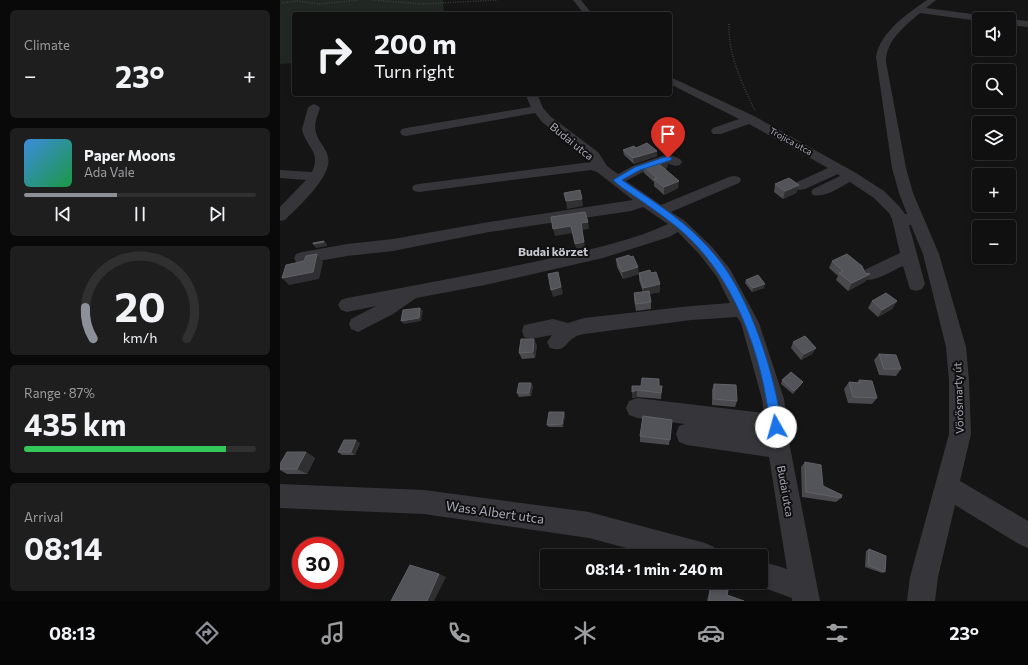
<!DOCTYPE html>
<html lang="en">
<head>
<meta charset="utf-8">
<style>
  body { margin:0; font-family:Commissioner,sans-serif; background:#1e1e1e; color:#f1f3f6; height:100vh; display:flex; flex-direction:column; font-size:15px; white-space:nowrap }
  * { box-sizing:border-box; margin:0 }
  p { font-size:13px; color:#9c9d9f }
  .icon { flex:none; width:22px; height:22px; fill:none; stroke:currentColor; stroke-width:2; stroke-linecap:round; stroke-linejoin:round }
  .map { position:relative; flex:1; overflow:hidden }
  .details { display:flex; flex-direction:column; gap:10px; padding:10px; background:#090909; width:280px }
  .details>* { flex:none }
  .guide { position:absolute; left:12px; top:12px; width:380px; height:84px; border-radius:4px; box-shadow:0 2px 6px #0003,0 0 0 1px #303030; background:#101010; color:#f1f3f6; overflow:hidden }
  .tools { position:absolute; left:692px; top:12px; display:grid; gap:8px }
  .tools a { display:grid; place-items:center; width:44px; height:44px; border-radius:4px; background:#101010; box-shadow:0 2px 6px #0003,0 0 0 1px #303030; font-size:20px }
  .speed { position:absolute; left:12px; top:537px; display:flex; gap:8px; font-size:20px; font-weight:700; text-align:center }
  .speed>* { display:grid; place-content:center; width:52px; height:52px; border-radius:50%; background:#101010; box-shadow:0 2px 6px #0003,0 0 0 1px #303030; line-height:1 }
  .speed .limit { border:6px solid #d22; background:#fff; color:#111 }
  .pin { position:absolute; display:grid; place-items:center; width:34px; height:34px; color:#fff; margin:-41px -17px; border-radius:50% 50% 50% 0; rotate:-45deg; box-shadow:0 0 4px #0007 }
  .pin .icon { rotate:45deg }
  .me { position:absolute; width:44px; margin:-22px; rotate:353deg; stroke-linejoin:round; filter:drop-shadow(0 0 3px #0008) }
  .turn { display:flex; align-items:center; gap:14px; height:84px; padding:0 16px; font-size:18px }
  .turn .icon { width:52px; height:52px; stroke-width:2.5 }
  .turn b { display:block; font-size:28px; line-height:34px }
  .big { font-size:30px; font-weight:700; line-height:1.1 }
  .details .card { flex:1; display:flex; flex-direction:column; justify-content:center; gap:6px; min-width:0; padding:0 14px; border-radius:6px; background:#1e1e1e }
  .details .dial { align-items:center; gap:0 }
  .dial svg { height:104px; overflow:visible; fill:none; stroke:#303030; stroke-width:7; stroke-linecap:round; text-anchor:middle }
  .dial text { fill:#f1f3f6; stroke:none }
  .song { display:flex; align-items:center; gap:12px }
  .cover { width:48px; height:48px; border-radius:6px; background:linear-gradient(135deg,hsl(210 70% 55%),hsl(140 70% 35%)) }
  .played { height:4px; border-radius:2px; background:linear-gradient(90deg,#8c9099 40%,#303030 40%) }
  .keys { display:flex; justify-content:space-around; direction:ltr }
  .heat { display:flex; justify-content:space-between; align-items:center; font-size:22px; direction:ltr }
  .charge { height:6px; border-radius:3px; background:linear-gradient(90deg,#34c759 87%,#303030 0) }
  .trip { position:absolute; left:260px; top:549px; width:228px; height:40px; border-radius:4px; background:#101010; box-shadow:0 2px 6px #0003,0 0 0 1px #303030; font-weight:700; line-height:40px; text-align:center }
  .tab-bar { display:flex; height:64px; justify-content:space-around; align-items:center; background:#060606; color:#9c9d9f }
  .tab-bar .icon { width:28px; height:28px }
  .tab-bar .selected { color:#8c9099 }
  .tab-bar b { font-size:18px; color:#f1f3f6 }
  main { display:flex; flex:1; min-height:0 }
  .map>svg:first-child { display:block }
  .green { fill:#212823 }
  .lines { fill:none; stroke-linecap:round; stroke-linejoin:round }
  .path { stroke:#3c3c41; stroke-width:1.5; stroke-dasharray:1 1.5; stroke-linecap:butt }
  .minor { fill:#36363a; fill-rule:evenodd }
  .wall { fill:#49494e }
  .shaded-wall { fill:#303033 }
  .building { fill:#535459; stroke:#616167 }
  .route { fill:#1a73e8; stroke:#114b97 }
  .labels { text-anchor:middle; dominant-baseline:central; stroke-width:4; stroke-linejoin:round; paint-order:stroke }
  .far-street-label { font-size:9px; fill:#a8a9b5; stroke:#101011 }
  .street-label { font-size:11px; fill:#a8a9b5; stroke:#101011 }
  .neighbourhood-label { font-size:12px; font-weight:bold; fill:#c8c9d1; stroke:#101011 }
  .near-street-label { font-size:13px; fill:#a8a9b5; stroke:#101011 }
</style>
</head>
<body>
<main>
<section class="details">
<div class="card"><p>Climate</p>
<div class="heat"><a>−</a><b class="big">23°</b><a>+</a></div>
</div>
<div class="card">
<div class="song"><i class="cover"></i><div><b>Paper Moons</b><p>Ada Vale</p></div></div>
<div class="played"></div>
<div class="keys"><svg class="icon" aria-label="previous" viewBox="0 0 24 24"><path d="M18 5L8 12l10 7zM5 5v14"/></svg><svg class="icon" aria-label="pause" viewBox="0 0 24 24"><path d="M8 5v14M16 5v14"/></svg><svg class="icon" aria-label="next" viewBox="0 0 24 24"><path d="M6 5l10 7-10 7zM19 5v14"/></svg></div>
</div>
<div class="card dial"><svg viewBox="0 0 100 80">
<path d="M14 69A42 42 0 1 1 86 69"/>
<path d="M14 69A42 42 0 0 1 8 45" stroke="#8c9099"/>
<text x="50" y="56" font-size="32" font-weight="700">20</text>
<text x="50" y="72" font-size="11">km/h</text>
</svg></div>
<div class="card"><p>Range · 87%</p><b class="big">435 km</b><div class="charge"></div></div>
<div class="card"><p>Arrival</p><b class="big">08:14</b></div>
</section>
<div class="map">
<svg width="748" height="601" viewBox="0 0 748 601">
  <rect width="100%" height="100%" fill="#151516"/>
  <polygon class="green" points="0,0 163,0 164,14 14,14 14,63 0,64"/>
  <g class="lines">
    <g class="path">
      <polyline points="93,0 142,4 218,0"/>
      <polyline points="2,3 17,1 39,4 79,0"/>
      <path d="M449 24C448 55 462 83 475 111"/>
    </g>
    <g class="minor">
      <polygon points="293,0 301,0 312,14 304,14"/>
      <path d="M647 0H656L646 8 707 16 711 19H699V21L640 13C625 26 606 40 606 62L626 168 633 193 659 254 686 347 689 380 691 434 680 481 748 521V548L739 544 675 505 658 577 655 601H627L630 577 669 434V380L666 347 643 254 631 225H629L645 284 642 289 636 291 630 289 623 266C611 271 595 283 582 279L579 275 582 271 620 253 612 219 609 213 594 198 570 182C560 187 545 198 533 195L531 192 533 189 560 176 558 174 525 189 520 190 515 189 513 186 515 183 548 168 469 124 441 134H433L431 131 433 128 459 119 390 84V77L474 116 576 173 604 191 619 206 625 214H627L619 193 612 168 596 57C600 32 628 13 647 0Z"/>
      <polygon points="729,19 748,21 748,27 729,25"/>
      <polygon points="191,94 213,94 211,96 192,97"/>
      <path d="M245 94H257L263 108 270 116 318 152 327 166 338 174 353 166 388 154 400 159 402 162 400 165 395 166 387 163 363 172 346 181 381 205 449 177 454 176 459 177 461 180 459 183 391 212 405 221 432 247 450 269 479 323 504 399 510 447 540 601H512V598L481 587 471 582H481V561L507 569 489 457 407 445 399 442 396 434 399 426 405 424 357 418 349 415 346 408 349 401 357 398 484 413 482 399 461 323 457 317 411 320 304 334C301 335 297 335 295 337 284 343 286 353 270 348L267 342 272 335 251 339 244 337 242 331 244 325 273 319 288 323 304 318 411 306 450 303 437 277 420 255 398 232 389 237 323 258 205 285 136 298 113 314 78 332 71 329 69 324 71 319 96 306 67 312 61 310 58 305 61 300 67 298C135 285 204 273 272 258 311 249 352 241 388 224L363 207 351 211 209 232 113 251 67 256 22 264 16 262 14 258 16 254 22 252 67 244 113 239 209 222 353 200 317 172 311 170 139 192 134 191 132 188 134 185 139 184 311 162 308 158 262 122 255 113 126 136 122 135 120 132 122 129 126 128 251 107Z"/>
      <path d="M34 104 38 106 40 108C35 123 32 129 41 143 44 147 47 152 48 157 53 176 18 207 5 220L0 221V207L26 180 0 178V170L32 172C42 152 25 146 22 129L28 108 30 106Z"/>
      <polygon points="0,484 144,490 309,512 425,543 434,547 438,556 376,556 309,538 144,514 0,508"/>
    </g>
  </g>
  <g class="wall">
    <polygon points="356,148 377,151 377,156 354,164 344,155 343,150"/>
    <polygon points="388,161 387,168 385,169 398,188 384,195 374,186 374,182 364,173 364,166"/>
    <polygon points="495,184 519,185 516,193 503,199 494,192"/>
    <polygon points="336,259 359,273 371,273 380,284 380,292 369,294 371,302 371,309 356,311 354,300 354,293 363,292 359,280 359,274 343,279 337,267"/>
    <polygon points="552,261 586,281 568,291 556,280 558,276 549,268"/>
    <polygon points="466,280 484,288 472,292 465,283"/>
    <polygon points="592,301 617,301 612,309 598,317 588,308"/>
    <polygon points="513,342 536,348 532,354 521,360 511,348"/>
    <polygon points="257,345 255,358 242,359 239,353"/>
    <polygon points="599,354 621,369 616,376 599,375 594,360"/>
    <polygon points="502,380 521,385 513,394 501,384"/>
    <polygon points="579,380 597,398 592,404 568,403 564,389 569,382 577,383"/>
    <polygon points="434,384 457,401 455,407 432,405 432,390"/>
    <polygon points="253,386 251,396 239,397 237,393"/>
    <polygon points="352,386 382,386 381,399 357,397 352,398"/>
    <polygon points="284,412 285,415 283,427 269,427 267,425"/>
    <polygon points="392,420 389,445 360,442 360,436"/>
    <polygon points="80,443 75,455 62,455 58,452"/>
    <polygon points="26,452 35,458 27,474 7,474 0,470 0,464"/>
    <polygon points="525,462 543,486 561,498 556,502 522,497 521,467"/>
    <polygon points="589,549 605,572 602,573 585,567 586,551"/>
    <polygon points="431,584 447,595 464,601 427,601 430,587"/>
  </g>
  <g class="shaded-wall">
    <polygon points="377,151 377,156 354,164 353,158"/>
    <polygon points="388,161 387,168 379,172 379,164"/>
    <polygon points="399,181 398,188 384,195 384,187"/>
    <polygon points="519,185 516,193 503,199 505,191"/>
    <polygon points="302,199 303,206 287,209 286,201"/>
    <polygon points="308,222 309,229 302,230 301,223"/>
    <polygon points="291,226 293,233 275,236 273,229"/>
    <polygon points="44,241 47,244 47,246 36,248 33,244"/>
    <polygon points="304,242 306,249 297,251 295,244"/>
    <polygon points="37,254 43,262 39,279 9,285 2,278"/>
    <polygon points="358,267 359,274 343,279 342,272"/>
    <polygon points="278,272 283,294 273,297 271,290"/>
    <polygon points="590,274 586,281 568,291 572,283"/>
    <polygon points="380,284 380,292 364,295 363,288"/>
    <polygon points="485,284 484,288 472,292 473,288"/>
    <polygon points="617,301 612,309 598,317 602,310"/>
    <polygon points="140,308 143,311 141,321 124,324 121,321"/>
    <polygon points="254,339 257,345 255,358 253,352"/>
    <polygon points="536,348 532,354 521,360 524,354"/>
    <polygon points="523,382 521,385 513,394 514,391"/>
    <polygon points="251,383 253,386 251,396 249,393"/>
    <polygon points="357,390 357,397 352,398 352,392"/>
    <polygon points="284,412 285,415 283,427 282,424"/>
    <polygon points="76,440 80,443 75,455 71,452"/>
    <polygon points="26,452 35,458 27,474 17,469"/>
    <polygon points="159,574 166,577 154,601 147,601"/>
  </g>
  <g class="building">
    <polygon points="367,143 377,151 353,158 343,150 354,146 356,148"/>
    <polygon points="384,158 388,161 379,164 399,181 384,187 374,179 377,178 364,166"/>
    <polygon points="509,178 519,185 505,191 495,184"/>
    <polygon points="300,190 302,199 286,201 284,193"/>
    <polygon points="305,212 308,222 301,223 304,242 295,244 291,226 273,229 271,217"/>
    <polygon points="44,241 44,242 33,244 33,243"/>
    <polygon points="37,254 33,272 2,278 6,265 24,261 26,256"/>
    <polygon points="567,254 582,266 585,273 590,274 572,283 559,273 563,271 552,261"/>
    <polygon points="349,255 350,257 353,256 358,267 342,272 336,259"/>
    <polygon points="370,270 371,273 376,272 380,284 363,288 359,273"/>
    <polygon points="278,272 281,287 271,290 268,274"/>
    <polygon points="478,275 485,284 473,288 466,280"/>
    <polygon points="369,291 371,302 356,304 354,293"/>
    <polygon points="606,293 617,301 602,310 592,301"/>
    <polygon points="140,308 139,318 121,321 123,310"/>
    <polygon points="525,336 536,348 524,354 513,342"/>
    <polygon points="241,339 254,339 253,352 239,353"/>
    <polygon points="599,354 616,355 621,369 604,369"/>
    <polygon points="511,372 523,382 514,391 502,380"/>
    <polygon points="362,378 379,379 379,386 382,386 381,393 357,390 352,392 352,386 361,386"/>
    <polygon points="579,380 592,381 597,398 573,397 569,382 580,383"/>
    <polygon points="239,383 251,383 249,393 237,393"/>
    <polygon points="434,384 456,385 457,401 434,399"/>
    <polygon points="269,412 284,412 282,424 267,425"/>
    <polygon points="363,416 392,420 390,440 360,436"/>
    <polygon points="64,440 76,440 71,452 58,452"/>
    <polygon points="7,452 26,452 17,469 0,469 0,464"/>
    <polygon points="525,462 541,465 543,486 562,495 561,498 526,492"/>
    <polygon points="589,549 606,556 605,572 588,565"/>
    <polygon points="130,565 159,574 147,601 111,601"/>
    <polygon points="431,584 448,590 447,595 464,601 429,601"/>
  </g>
  <path class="route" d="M388 156 392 158 391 160 360 170 342 180C362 194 385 208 404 224 419 237 435 253 447 271 475 313 495 377 502 427L500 430 496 432 492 430 490 427C483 355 454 274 397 227 382 215 366 204 350 193 344 189 338 185 333 180L355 167Z"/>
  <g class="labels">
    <g class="far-street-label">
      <text transform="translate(511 141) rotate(29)">Trojica utca</text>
    </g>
    <g class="street-label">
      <text transform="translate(292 141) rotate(39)">Budai utca</text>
      <text transform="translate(678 398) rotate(-92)">Vörösmarty út</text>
      <text transform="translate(506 491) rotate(80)">Budai utca</text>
    </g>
    <g class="neighbourhood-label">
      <text x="273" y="251">Budai körzet</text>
    </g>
    <g class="near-street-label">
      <text transform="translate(215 512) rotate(8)">Wass Albert utca</text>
    </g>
  </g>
</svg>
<div class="tools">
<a><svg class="icon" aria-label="sound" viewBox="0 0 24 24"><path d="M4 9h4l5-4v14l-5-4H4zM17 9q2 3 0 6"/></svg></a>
<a><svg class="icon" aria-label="search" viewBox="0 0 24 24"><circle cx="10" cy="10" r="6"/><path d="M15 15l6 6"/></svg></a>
<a><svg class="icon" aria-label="layers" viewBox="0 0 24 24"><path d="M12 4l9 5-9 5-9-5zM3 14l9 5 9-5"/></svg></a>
<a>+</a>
<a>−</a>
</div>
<div class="speed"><div class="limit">30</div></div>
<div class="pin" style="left:388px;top:158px;background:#d93025"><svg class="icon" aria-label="arrive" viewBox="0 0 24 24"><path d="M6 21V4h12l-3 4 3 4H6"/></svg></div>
<svg class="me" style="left:496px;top:427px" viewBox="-20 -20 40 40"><circle r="19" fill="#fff"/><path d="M0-13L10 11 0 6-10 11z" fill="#1a73e8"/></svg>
<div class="trip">08:14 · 1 min · 240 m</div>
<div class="guide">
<div class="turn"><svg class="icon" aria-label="right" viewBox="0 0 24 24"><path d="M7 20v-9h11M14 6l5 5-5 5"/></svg><div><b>200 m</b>Turn right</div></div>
</div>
</div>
</main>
<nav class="tab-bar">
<b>08:13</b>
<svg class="icon selected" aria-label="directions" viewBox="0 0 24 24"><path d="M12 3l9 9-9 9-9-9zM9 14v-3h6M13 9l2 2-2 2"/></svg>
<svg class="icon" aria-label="music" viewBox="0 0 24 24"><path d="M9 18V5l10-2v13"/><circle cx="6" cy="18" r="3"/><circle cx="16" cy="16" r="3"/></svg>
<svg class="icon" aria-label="phone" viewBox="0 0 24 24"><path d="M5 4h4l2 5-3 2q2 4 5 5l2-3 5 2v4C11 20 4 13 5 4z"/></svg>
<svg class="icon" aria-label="climate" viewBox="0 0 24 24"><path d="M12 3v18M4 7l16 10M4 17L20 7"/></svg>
<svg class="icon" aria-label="car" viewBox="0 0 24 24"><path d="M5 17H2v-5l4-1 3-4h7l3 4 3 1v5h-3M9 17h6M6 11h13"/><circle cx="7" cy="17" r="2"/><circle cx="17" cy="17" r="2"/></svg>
<svg class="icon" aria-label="filters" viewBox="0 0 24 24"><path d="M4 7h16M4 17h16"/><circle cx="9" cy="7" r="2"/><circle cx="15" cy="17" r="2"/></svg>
<b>23°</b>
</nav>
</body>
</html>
